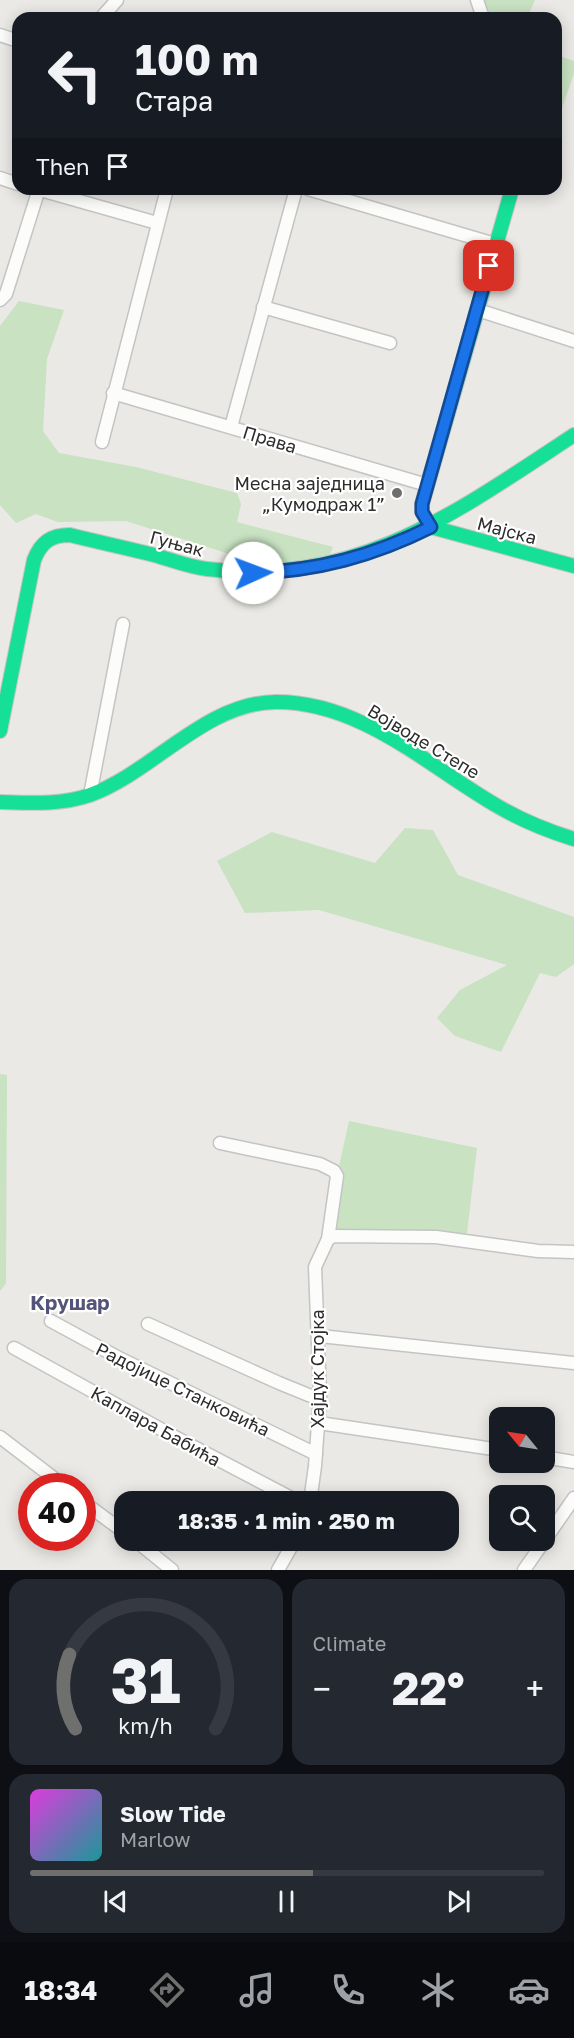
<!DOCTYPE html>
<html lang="en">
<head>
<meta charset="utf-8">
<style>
  body { margin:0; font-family:"Golos Text",sans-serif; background:#242831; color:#f1f3f6; height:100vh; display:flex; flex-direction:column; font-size:22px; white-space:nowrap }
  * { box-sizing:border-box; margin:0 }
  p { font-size:20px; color:#9ea1a6 }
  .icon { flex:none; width:33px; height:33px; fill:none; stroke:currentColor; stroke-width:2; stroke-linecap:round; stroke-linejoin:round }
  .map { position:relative; height:1570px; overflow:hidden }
  .drawer { display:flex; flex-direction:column; gap:9px; padding:9px; background:#0d0f14; flex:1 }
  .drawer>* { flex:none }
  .top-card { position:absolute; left:12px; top:12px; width:550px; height:183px; border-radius:18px; box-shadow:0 3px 15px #0003; background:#171b24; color:#f1f3f6; overflow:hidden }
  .needle { width:39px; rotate:300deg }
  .fabs { position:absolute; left:489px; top:1407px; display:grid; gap:12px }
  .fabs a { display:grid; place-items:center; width:66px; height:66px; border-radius:12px; background:#171b24; box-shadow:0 3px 15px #0003; font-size:30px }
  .speed { position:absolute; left:18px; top:1473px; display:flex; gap:12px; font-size:30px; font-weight:700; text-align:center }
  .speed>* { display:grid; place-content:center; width:78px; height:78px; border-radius:50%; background:#171b24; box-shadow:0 3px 15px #0003; line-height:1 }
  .speed .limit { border:9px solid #d22; background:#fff; color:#111 }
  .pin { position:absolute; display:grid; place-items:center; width:51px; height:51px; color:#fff; margin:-26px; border-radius:12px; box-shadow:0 3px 9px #0006 }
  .me { position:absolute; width:66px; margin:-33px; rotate:88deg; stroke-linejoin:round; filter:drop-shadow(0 0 4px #0008) }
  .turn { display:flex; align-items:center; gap:21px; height:126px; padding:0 24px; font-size:27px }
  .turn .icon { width:78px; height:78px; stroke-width:2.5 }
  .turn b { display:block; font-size:42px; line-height:51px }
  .then { display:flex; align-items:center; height:57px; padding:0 24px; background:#0003; gap:12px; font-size:22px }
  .big { font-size:45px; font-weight:700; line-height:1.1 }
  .drawer .card { flex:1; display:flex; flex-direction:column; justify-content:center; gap:9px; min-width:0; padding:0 21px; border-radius:18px; background:#242831 }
  .drawer .dial { align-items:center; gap:0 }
  .dial svg { height:156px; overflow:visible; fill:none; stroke:#363941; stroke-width:7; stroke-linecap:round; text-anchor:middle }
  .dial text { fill:#f1f3f6; stroke:none }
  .song { display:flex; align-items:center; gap:18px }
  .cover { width:72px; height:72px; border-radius:9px; background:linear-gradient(135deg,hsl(300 70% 55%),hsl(180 70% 35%)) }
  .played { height:6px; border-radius:3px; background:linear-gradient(90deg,#6f6f6d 55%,#363941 55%) }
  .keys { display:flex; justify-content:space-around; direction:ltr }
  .heat { display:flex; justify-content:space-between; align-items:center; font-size:33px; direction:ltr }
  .drawer .tiles { flex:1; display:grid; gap:9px; grid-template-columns:1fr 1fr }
  .card:last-child { grid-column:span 2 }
  .trip { position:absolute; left:114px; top:1491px; width:345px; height:60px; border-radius:18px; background:#171b24; box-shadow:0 3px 15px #0003; font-weight:700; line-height:60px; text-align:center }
  .tabs { display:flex; height:96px; justify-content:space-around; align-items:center; background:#090b0e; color:#9ea1a6 }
  .tabs .icon { width:42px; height:42px }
  .tabs .current { color:#6f6f6d }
  .tabs b { font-size:27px; color:#f1f3f6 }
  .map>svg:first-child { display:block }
  .green { fill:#c8e2c2 }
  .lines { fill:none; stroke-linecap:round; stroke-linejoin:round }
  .street-casing { stroke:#c4c4c4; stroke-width:15 }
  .fast-casing { stroke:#c4c4c4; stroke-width:16 }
  .street { stroke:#fcfcfb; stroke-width:12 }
  .fast { stroke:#16e098; stroke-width:14 }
  .route-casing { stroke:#114b97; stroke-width:15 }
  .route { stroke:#1a73e8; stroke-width:10 }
  .poi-dot { fill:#6f6f6d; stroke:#fff; stroke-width:2 }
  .labels { text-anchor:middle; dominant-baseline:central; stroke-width:4.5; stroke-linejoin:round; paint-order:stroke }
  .street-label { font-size:18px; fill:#2d2d2d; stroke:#fff }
  .poi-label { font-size:18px; fill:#2d2d2d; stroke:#fff; text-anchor:end }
  .neighbourhood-label { font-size:20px; font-weight:bold; fill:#545379; stroke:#fff }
</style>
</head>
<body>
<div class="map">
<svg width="574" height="1570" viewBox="0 0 574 1570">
  <rect width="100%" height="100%" fill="#eae9e5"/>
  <g class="green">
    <polygon points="477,0 535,0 527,18 484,18"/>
    <polygon points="557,55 574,61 574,73 557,123"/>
    <polygon points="19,301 64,310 47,359 43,431 59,453 136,467 237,493 241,504 237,522 333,547 328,559 264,565 126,521 58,522 36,514 16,523 0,505 0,326"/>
    <polygon points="405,828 433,830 458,875 574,917 574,964 556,977 540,973 501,1052 455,1036 437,1018 460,990 507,965 319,910 245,913 217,861 272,832 375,863"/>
    <polygon points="0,1074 7,1075 6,1283 0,1291"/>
    <polygon points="349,1121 477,1148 466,1241 333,1236 337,1176"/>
  </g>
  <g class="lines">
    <g class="street-casing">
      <g id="street">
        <polyline points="477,0 483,18"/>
        <polyline points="101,18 117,0"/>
        <polyline points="0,35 18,41"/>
        <polyline points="0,178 18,184"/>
        <polyline points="37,189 157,223"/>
        <polyline points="308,189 495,244"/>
        <polyline points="0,300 6,294 39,189"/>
        <polyline points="263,307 390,343"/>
        <polyline points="478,310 574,341"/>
        <polyline points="113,393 427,485"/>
        <polyline points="231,427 296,189"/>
        <polyline points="102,442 167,189"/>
        <polyline points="90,795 123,624"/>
        <polyline points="220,1143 320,1164 334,1171 337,1176 328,1239 315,1267 320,1397 315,1466 310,1502"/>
        <polyline points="328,1239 333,1236 436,1237 538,1251 574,1252"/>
        <polyline points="51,1321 121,1359 316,1454"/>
        <polyline points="148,1324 279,1383 311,1396 320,1397"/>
        <polyline points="320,1336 574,1363"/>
        <polyline points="14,1348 175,1437 299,1502"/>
        <polyline points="319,1423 500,1450"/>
        <polyline points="0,1437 64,1486"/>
        <polyline points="544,1457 574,1462"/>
        <polyline points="82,1501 124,1532"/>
        <polyline points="135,1540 172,1570"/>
        <polyline points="278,1570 295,1540"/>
        <polyline points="524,1570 574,1498"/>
      </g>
    </g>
    <g class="fast-casing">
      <g id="fast">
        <polyline points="431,527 422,512 422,504 512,189"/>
        <polyline points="431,527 574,566"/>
        <path d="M0 731 34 560C41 542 51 535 70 535 98 542 126 548 154 555 172 560 189 567 207 569 357 587 455 513 574 435"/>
        <path d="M0 802C30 803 62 805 90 795 153 772 205 703 275 702 361 701 429 767 499 807 523 821 548 831 574 839"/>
      </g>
    </g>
    <use href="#street" class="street"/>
    <use href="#fast" class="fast"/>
  </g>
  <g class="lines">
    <g class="route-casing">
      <path id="route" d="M253 573C317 571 373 556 431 527L422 512V504L489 266"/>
    </g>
    <use href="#route" class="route"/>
  </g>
  <circle class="poi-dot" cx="397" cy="493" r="6"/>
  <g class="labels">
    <g class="street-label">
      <text transform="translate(270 439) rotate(17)">Права</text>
      <text transform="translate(507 530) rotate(15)">Мајска</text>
      <text transform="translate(177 543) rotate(15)">Гуњак</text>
      <text transform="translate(424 741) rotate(31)">Војводе Степе</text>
      <text transform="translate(317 1369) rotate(-90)">Хајдук Стојка</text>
      <text transform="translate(183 1389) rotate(26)">Радојице Станковића</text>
      <text transform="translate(156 1426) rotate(29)">Каплара Бабића</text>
    </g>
    <g class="poi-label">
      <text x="385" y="483">Месна заједница<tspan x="385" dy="21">„Кумодраж 1”</tspan></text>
    </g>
    <g class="neighbourhood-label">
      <text x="70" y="1302">Крушар</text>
    </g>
  </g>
</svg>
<div class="fabs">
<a><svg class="needle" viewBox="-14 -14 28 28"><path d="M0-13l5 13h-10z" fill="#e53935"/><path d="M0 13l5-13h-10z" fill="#9ea1a6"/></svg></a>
<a><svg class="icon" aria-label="search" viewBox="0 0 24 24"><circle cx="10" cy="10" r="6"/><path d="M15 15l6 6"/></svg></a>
</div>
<div class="speed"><div class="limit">40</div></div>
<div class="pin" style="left:489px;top:266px;background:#d93025"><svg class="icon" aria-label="arrive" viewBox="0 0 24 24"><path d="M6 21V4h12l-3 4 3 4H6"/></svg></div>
<svg class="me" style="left:253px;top:573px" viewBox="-20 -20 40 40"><circle r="19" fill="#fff"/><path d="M0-13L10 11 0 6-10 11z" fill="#1a73e8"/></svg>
<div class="trip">18:35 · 1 min · 250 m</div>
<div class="top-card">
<div class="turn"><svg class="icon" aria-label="left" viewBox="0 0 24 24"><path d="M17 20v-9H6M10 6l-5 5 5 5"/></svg><div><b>100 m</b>Стара</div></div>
<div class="then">Then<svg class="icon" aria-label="arrive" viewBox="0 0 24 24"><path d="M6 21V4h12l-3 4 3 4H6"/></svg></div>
</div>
</div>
<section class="drawer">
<div class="tiles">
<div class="card dial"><svg viewBox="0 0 100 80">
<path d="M14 69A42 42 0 1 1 86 69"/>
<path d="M14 69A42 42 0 0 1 11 31" stroke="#6f6f6d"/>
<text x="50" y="56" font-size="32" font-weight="700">31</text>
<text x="50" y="72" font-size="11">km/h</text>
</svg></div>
<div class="card"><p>Climate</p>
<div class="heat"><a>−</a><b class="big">22°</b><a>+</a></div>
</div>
<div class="card">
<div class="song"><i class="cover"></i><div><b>Slow Tide</b><p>Marlow</p></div></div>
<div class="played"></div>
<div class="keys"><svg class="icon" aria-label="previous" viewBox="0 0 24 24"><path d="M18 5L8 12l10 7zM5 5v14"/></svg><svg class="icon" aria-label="pause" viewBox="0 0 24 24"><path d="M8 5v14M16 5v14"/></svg><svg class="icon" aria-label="next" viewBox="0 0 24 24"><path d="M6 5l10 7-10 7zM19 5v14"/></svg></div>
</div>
</div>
</section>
<nav class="tabs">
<b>18:34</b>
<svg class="icon current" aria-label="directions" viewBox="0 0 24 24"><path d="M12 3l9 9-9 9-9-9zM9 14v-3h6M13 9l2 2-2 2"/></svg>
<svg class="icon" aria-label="music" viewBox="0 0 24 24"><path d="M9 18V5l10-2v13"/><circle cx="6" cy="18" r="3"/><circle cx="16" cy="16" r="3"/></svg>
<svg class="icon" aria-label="phone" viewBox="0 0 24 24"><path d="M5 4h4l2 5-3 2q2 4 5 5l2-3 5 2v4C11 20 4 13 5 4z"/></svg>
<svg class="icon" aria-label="climate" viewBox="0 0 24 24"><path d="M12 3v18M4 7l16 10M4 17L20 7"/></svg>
<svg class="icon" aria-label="car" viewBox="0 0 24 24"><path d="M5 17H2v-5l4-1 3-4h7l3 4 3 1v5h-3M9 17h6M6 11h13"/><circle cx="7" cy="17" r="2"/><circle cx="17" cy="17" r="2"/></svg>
</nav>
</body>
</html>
